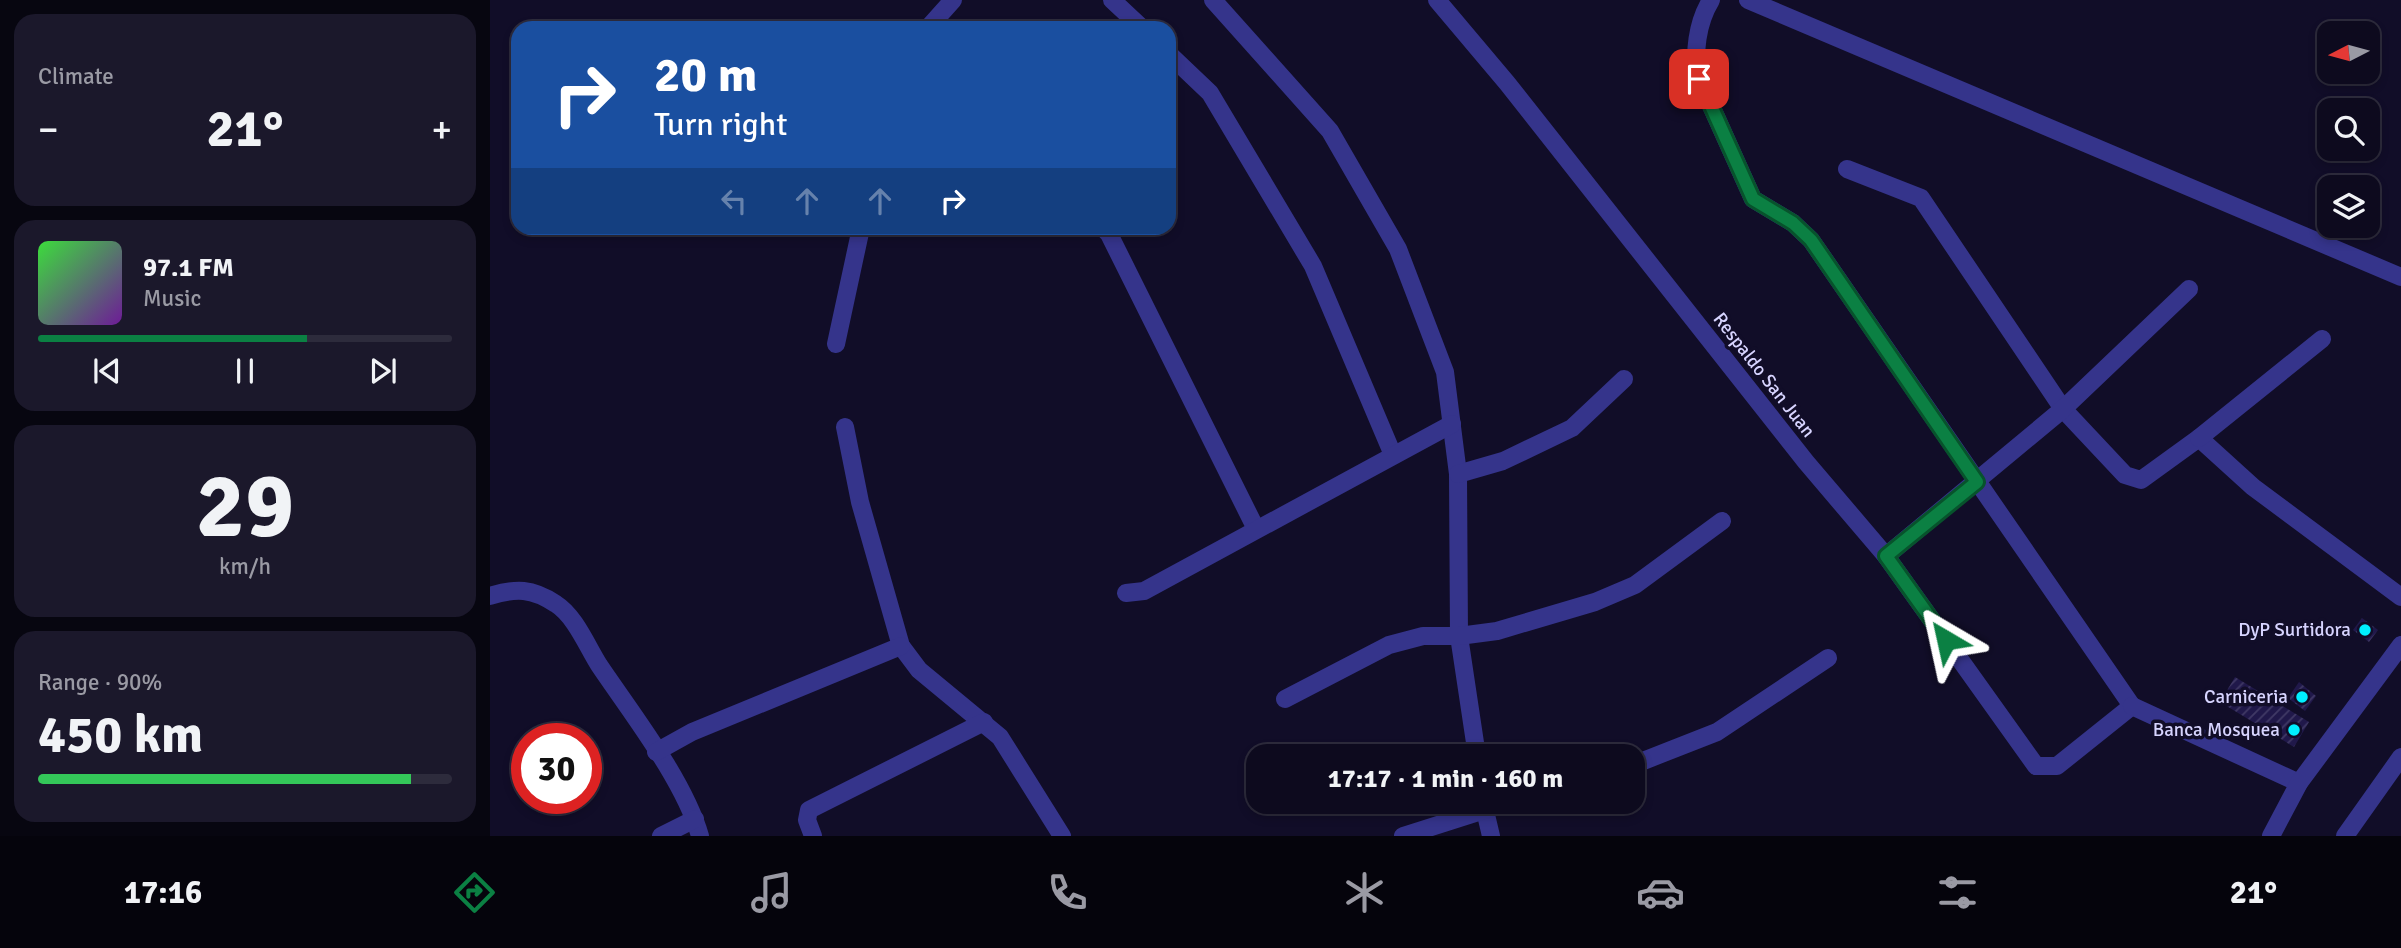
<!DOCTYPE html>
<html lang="en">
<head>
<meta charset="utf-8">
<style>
  body { margin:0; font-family:Signika,sans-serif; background:#1b182b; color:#f1f3f6; height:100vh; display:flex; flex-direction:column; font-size:26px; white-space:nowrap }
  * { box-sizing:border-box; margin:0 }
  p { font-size:23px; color:#9a9aa4 }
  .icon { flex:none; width:38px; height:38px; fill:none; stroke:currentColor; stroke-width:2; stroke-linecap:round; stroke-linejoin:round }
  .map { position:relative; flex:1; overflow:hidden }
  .details { display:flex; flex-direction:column; gap:14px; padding:14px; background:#070610; width:490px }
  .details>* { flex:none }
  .hud { position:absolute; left:21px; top:21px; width:665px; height:214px; border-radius:21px; box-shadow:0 4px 10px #0003,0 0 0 2px #2d2b3c; background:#1a4fa0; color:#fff; overflow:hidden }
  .needle { width:46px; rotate:264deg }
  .controls { position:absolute; left:1827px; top:21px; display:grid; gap:14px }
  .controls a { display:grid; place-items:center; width:63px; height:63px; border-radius:14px; background:#0d0a1e; box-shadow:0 4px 10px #0003,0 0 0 2px #2d2b3c; font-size:35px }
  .speed { position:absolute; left:21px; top:723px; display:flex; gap:14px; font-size:35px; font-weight:700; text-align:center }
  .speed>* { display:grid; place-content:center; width:91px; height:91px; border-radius:50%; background:#0d0a1e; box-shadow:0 4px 10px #0003,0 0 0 2px #2d2b3c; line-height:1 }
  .speed .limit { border:10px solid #d22; background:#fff; color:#111 }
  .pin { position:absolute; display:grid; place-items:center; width:60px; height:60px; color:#fff; margin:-30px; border-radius:14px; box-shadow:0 4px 10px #0006 }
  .me { position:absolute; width:77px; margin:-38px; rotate:324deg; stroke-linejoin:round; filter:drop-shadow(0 0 5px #0008) }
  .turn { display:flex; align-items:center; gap:24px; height:147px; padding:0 28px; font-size:32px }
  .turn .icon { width:91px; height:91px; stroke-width:2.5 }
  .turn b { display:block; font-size:49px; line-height:60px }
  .lanes { display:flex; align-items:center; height:66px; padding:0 28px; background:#0003; justify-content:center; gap:35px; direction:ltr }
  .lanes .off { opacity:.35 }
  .big { font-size:52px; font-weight:800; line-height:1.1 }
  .details .tile { flex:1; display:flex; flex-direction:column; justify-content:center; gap:10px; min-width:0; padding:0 24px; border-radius:21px; background:#1b182b }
  .details .dial { align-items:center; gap:0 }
  .dial b { font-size:91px; line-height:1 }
  .song { display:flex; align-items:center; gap:21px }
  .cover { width:84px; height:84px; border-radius:10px; background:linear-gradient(135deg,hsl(120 70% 55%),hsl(280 70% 35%)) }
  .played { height:7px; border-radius:4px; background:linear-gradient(90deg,#0b8043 65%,#2d2b3c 65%) }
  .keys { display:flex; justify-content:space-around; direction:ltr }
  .heat { display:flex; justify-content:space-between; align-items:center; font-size:38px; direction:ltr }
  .charge { height:10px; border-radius:5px; background:linear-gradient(90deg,#34c759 90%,#2d2b3c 0) }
  .trip { position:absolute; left:756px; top:744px; width:399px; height:70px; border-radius:21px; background:#0d0a1e; box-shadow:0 4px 10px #0003,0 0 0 2px #2d2b3c; font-weight:800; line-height:70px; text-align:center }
  .menu { display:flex; height:112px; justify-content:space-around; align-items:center; background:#05040c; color:#9a9aa4 }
  .menu .icon { width:49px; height:49px }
  .menu .selected { color:#0b8043 }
  .menu b { font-size:32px; color:#f1f3f6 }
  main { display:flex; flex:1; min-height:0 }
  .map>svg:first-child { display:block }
  .building { fill:url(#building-hatch) }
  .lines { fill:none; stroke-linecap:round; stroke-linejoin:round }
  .street { stroke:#35348b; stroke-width:18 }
  .route-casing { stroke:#07532c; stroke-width:18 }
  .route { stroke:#0b8043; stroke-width:12 }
  .poi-dot { fill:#00efff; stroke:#110d28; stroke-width:2.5 }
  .labels { text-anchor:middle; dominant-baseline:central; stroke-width:7; stroke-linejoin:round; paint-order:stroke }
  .street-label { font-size:19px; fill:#d7d4ff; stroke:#110d28 }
  .poi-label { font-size:19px; fill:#d7d4ff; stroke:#110d28; text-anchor:end }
</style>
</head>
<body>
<main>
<section class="details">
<div class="tile"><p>Climate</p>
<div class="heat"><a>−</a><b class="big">21°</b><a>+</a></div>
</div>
<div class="tile">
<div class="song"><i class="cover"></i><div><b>97.1 FM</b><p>Music</p></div></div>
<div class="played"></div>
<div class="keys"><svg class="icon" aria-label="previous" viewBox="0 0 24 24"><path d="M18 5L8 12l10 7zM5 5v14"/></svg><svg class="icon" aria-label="pause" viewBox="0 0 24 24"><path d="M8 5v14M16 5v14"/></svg><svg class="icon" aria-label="next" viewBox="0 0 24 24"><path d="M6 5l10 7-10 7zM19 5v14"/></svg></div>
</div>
<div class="tile dial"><b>29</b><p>km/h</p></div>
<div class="tile"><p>Range · 90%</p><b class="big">450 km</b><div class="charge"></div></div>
</section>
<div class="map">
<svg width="1911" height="836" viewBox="0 0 1911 836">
  <defs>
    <pattern id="building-hatch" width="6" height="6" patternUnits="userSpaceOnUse" patternTransform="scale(1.75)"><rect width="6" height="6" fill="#20184a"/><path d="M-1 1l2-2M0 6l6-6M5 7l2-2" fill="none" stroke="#403965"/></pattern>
  </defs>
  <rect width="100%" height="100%" fill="#110d28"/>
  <g class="building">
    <polygon points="1872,618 1888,630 1879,642 1863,630"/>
    <polygon points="1745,677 1819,722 1804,747 1730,702"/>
    <polygon points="1809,682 1826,696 1815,711 1798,698"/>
  </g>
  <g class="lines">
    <g class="street">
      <polyline points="622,0 652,28"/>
      <polyline points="723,0 840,131 908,249 955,372 968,474 969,636 987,756"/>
      <path d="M947 0 1017 83 1316 462 1396 556 1546 766H1567L1642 706 1321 240 1303 223 1263 199 1209 79C1203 54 1207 23 1221 0"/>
      <polyline points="1258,0 1911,277"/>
      <polyline points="438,28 463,0"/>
      <polyline points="679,54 720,93 823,266 903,455"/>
      <polyline points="1357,169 1431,198 1573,409 1635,475 1651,480 1709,438 1763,487 1911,597"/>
      <polyline points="613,228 619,234 766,529"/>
      <polyline points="346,344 371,228"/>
      <polyline points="355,427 370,502 411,646 429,670 510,737 572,836"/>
      <polyline points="1709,438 1832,339"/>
      <polyline points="968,474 1013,461 1082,428 1134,379"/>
      <polyline points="1396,556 1573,409 1699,289"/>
      <polyline points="636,593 654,591 962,424"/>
      <path d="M0 596C26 588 42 588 66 604 85 616 97 646 109 665 142 714 194 780 210 836"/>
      <polyline points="795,699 899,645 933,636 969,636 1007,631 1105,602 1145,585 1232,521"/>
      <polyline points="1642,706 1809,783"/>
      <polyline points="166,752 202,732 411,646"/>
      <polyline points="1143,765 1227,732 1338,658"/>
      <polyline points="993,802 1001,836"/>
      <polyline points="171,836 205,819"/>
      <polyline points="323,836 317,820 319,810 494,722"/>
      <polyline points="913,836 1020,802"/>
      <polyline points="1781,836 1809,783 1911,645"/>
      <polyline points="1855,836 1911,757"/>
    </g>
  </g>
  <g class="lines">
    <g class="route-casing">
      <polyline id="route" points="1209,79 1263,199 1303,223 1321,240 1487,482 1396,556 1456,640"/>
    </g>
    <use href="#route" class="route"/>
  </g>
  <g class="poi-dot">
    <circle cx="1875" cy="630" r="7"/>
    <circle cx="1812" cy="697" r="7"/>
    <circle cx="1804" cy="730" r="7"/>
  </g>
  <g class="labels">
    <g class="street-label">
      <text transform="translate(1274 375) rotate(52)">Respaldo San Juan</text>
    </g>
    <g class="poi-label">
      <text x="1861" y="630">DyP Surtidora</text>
      <text x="1798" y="697">Carniceria</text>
      <text x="1790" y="730">Banca Mosquea</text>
    </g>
  </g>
</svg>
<div class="controls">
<a><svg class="needle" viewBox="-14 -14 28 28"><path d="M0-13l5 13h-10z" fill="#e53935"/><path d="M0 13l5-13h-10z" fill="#9a9aa4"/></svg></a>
<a><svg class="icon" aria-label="search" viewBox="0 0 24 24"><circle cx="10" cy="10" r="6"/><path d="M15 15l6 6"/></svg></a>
<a><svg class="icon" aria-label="layers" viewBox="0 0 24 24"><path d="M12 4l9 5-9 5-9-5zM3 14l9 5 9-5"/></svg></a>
</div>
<div class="speed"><div class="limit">30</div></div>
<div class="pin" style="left:1209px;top:79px;background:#d93025"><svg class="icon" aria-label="arrive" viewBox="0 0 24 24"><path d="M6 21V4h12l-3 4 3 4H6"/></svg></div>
<svg class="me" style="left:1456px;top:640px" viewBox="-20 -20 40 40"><path d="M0-17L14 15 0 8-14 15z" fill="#0b8043" stroke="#fff" stroke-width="4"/></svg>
<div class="trip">17:17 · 1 min · 160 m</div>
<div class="hud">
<div class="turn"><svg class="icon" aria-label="right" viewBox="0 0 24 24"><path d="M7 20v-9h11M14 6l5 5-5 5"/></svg><div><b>20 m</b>Turn right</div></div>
<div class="lanes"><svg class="icon off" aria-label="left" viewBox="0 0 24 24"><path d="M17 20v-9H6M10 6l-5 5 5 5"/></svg><svg class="icon off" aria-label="ahead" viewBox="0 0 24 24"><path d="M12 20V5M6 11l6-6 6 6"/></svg><svg class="icon off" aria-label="ahead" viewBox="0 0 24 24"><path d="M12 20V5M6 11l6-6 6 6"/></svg><svg class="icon" aria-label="right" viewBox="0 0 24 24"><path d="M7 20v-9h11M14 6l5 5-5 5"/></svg></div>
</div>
</div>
</main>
<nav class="menu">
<b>17:16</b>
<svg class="icon selected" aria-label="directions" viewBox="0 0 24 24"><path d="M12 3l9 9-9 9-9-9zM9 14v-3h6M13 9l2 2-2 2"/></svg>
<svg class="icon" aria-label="music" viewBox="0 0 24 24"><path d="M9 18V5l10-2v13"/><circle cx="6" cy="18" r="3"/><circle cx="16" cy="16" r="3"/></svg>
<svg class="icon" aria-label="phone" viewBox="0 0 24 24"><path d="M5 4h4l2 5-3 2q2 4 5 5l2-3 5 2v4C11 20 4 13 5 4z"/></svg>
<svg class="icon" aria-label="climate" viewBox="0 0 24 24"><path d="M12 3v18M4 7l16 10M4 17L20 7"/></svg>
<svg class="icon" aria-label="car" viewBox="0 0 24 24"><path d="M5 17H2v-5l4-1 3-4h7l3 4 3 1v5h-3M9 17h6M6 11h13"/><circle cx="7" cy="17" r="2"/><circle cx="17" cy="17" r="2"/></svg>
<svg class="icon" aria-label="filters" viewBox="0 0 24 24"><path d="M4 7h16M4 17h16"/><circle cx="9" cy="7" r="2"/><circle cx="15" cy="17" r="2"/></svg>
<b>21°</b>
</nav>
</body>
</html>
